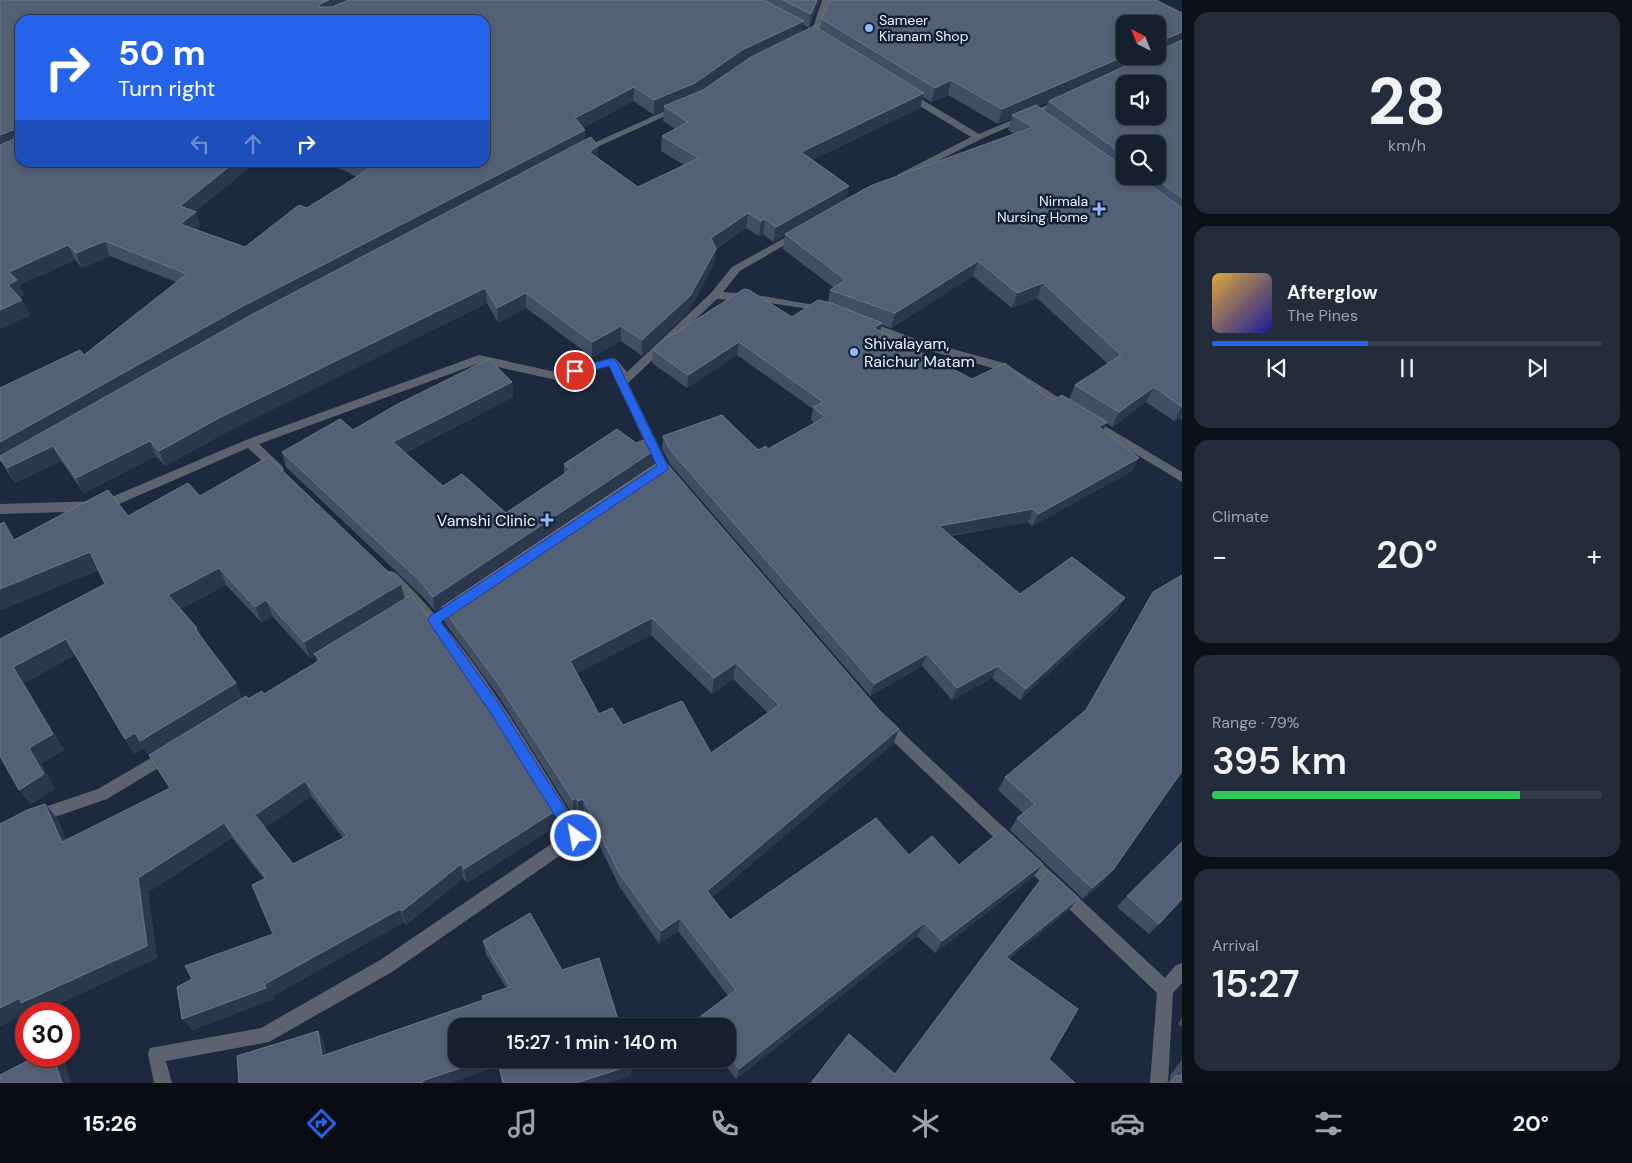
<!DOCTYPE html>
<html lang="en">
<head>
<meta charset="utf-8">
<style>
  body { margin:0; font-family:"DM Sans",sans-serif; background:#232c3a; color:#f1f3f6; height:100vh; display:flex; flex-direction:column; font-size:19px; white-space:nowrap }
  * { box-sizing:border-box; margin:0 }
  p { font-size:16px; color:#9ea2aa }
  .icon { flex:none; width:28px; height:28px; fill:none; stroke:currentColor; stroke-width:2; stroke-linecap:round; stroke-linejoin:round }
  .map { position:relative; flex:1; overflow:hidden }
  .drawer { display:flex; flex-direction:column; gap:12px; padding:12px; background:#0c1119; width:450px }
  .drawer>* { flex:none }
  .top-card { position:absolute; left:15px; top:15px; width:475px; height:152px; border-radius:15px; box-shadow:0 2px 8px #0003,0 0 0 1px #353d4a; background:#2563eb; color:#fff; overflow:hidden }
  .needle { width:32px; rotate:318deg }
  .buttons { position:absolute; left:1116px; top:15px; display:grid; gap:10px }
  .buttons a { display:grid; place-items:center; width:50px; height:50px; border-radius:10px; background:#161f2e; box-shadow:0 2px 8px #0003,0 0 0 1px #353d4a; font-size:25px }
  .speed { position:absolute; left:15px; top:1002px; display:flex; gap:10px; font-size:25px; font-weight:700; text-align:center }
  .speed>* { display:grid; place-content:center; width:65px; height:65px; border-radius:50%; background:#161f2e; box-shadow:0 2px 8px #0003,0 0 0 1px #353d4a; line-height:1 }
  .speed .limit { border:8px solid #d22; background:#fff; color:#111 }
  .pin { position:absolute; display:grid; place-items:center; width:42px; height:42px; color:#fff; margin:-21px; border:2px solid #fff; border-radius:50%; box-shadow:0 1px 5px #0007 }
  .me { position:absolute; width:55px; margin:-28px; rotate:328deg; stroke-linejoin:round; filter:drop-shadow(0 0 4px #0008) }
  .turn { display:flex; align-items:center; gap:18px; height:105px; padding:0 20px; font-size:22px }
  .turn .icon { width:65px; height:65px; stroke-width:2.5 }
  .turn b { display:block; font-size:35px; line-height:42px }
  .lanes { display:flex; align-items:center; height:48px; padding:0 20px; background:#0003; justify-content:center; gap:25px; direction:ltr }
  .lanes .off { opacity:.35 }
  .big { font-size:38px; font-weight:600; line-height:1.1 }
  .drawer .card { flex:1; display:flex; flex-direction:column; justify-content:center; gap:8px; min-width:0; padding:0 18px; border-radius:15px; background:#232c3a }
  .drawer .dial { align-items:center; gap:0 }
  .dial b { font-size:65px; line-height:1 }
  .song { display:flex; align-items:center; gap:15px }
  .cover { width:60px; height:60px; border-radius:8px; background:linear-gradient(135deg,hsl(40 70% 55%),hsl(240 70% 35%)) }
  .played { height:5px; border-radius:2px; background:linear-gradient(90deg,#2563eb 40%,#353d4a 40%) }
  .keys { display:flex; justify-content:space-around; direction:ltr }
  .heat { display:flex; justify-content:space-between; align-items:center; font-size:28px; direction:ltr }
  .charge { height:8px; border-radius:4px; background:linear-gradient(90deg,#34c759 79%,#353d4a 0) }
  .trip { position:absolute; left:448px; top:1018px; width:288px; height:50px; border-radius:15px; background:#161f2e; box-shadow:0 2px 8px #0003,0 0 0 1px #353d4a; font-weight:600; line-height:50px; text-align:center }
  .tabs { display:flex; height:80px; justify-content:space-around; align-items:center; background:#090c12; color:#9ea2aa }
  .tabs .icon { width:35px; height:35px }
  .tabs .on { color:#2563eb }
  .tabs b { font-size:22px; color:#f1f3f6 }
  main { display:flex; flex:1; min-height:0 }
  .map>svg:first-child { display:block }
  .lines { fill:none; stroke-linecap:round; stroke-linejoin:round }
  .minor { fill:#5c636e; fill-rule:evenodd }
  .wall { fill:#424e65; fill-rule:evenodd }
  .shaded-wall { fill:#2b384e }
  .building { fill:#546075; stroke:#6c778b; fill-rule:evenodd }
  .route { fill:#2563eb; stroke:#184099 }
  .poi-dot { fill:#91b8fd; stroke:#131f34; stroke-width:2 }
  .labels { text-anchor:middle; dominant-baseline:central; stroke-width:5; stroke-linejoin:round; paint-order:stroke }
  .far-poi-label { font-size:14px; fill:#ecf3ff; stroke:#131f34; text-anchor:start }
  .poi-label { font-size:16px; fill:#ecf3ff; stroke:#131f34; text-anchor:start }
</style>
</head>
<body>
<main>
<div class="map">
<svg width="1182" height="1083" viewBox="0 0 1182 1083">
  <rect width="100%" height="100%" fill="#1d293e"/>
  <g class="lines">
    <g class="minor">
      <path d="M822 0H830C826 13 822 41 803 40V36L813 27Z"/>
      <polygon points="905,93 911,93 979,134 1059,100 1066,102 981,139 900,180 897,179 897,175 971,137 905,97"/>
      <polygon points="676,106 683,108 584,153 576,151"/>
      <polygon points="797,231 800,232 800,236 740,271 723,292 763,296 825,307 829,308 829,312 763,302 717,299 628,383 669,467 656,476 650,472 656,466 612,373 614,371 610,366 556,380 480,363 259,444 282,466 284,469 282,472 274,472 248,448 103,511 0,514 0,504 102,501 246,440 479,355 556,372 612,358 616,359 627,372 711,293 732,267"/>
      <polygon points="865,320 916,339 1004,363 1075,408 1073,411 1065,411 996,369 908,345 861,326 861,322"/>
      <polygon points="1090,417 1182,472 1182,482 1086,424 1084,421 1086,418"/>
      <path d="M390 571 395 572C472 646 525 741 581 831L584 836 581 841 392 972 269 1042 166 1061 172 1083H154L148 1054 150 1048 261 1028 380 960 566 834C519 757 473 680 416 610L411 611 406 610 404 606 408 601 385 580 384 576 385 572Z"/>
      <polygon points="885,719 890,721 1016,839 1019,844 1016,849 1011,851 1006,849 880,729 878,725 880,721"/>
      <polygon points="168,748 173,749 175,754 173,759 107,799 35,824 30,822 28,817 30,812 98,789"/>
      <polygon points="1027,852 1032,854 1165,978 1176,965 1182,963 1182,983 1173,993 1168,1083 1150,1083 1157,993 1022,864 1019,859 1022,854"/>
    </g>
  </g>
  <g class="wall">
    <path d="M0 0H820L809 28 820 29 822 19 1182 13V420L1180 418 1174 421 1146 402 1112 427 1106 423 1103 430 1132 471 1032 526 1028 522 951 536 1020 594 1118 610 1020 700 992 678 952 700 922 666 870 696 670 464 662 449 663 436 758 450 768 449 815 423 811 420 813 409 737 355 687 388 652 363 653 350 671 333V335L792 317 828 302 830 290 834 288 783 249 785 235 773 242 763 234 759 236 746 228 716 249 714 264 689 311 642 356 621 341 592 357 526 308 498 323 487 303 225 433 165 466 156 456 84 493 61 461 15 483 7 471 1 461 0 462V388L84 355 176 282 110 256 82 268 75 260 19 285 24 295 20 297 30 315 0 329ZM20 20 485 162H326L357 177 245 247 196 230 200 227 196 212ZM803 25 809 28 802 32ZM948 95 998 124 1012 118 1008 130 1014 134 846 199 849 186 812 160 920 108 923 97 931 102ZM633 101 654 115 664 110 663 121 675 129 662 136 661 151 684 165 638 187 598 158 585 140 583 128ZM1048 102 1045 112 1038 106ZM1125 144 1158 176H1125ZM973 276 1012 308 1037 298 1108 364 1075 385 1069 399 1053 400 1048 398 972 379 880 331 882 325 891 328Z"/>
    <path d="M512 382 513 397 405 453 443 486 506 513 564 474V464L654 465 879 710 899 729 893 744 712 897 730 920 909 855 959 865 1043 864 1033 877 935 953 917 936 736 1079 721 1059H726V1026H698L701 1016 728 996 678 931 659 944 619 886 584 813 579 816 577 813 573 815 499 697 445 623 442 607 435 611 423 597 286 467 282 452ZM651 635 712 694 733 679 768 713 711 753 623 725 599 714 577 673Z"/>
    <path d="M200 496 401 584 405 599 558 825 467 883 463 878 406 925 404 922 273 996 274 999 192 1030V979L273 934 264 879 232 838 148 892 157 958 37 1014H33L31 1011 57 818 66 840 170 788 144 748 134 754 75 655 24 683 64 750 41 763 55 789 31 804 19 790 0 639 105 584 98 570 0 610V524L14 540 128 516ZM226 585 262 623 272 616 310 658 315 655 317 662 264 694 248 699 242 698 201 636 197 628 181 609ZM311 796 343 838 293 864 265 828Z"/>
    <polygon points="1153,592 1104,882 1083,899 1010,830 1017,818 1023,813 998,790 1005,777 1085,712"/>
    <polygon points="1127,896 1159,924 1149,934 1117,907"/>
    <polygon points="483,941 562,970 631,1076 499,1066 450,1083 239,1083 318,1031 324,1042 326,1054 483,1000 506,988 486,954"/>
    <polygon points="1182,1018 1182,1027 1178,1024"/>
    <polygon points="1182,1060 1182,1083 1165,1083 1170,1080 1170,1075"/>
  </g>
  <g class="shaded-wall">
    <polygon points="329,0 362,0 322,18 319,7 320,4"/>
    <polygon points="817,0 820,0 809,28 811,14"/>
    <polygon points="804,21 802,35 694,97 664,106 664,110 654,115 654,100 742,50"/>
    <polygon points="1182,32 1182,43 1158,54 1158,42"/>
    <polygon points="1125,56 1153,56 1049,101 1048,102 1015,117 1012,115 1012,118 998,124 1002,109"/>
    <polygon points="951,80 948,95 931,102 935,88"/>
    <polygon points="634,87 633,101 575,132 575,118"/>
    <polygon points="924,93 920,108 798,167 801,152"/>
    <polygon points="13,130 19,144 0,153 0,135"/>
    <polygon points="585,130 585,144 0,459 0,442 243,306"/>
    <polygon points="598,146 598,161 589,152"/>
    <polygon points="235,162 257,162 184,221 180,206"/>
    <polygon points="849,186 846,201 785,234 785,235 773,242 776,227"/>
    <polygon points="196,212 200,227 185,239 180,224"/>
    <polygon points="748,213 746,228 709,253 711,238"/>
    <polygon points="765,219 763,234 759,236 761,221"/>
    <polygon points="105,241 110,256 82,268 76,253"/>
    <polygon points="68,245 75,260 19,285 24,295 15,300 8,285 9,272"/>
    <polygon points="716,249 714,264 689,311 642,356 642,340"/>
    <polygon points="978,261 973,276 891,328 895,313"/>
    <polygon points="1043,283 1037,298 1012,308 1017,293"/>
    <polygon points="485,288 487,303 225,433 165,466 159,451 219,418"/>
    <polygon points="526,293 526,308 498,323 497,308"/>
    <polygon points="22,300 30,315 0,329 0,310"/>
    <polygon points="882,323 879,336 874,328"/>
    <polygon points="621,326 621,341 592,357 592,342"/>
    <polygon points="739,342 737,355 687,388 688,375"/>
    <polygon points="512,382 513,397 396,457 393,442"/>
    <polygon points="1154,387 1146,402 1112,427 1119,412"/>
    <polygon points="1182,407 1182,414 1180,418 1174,421"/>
    <polygon points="1107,422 1101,435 1099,427"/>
    <polygon points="150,441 156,456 84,493 76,478"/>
    <polygon points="53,446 61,461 15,483 7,468"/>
    <polygon points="655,450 654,465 435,611 433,597"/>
    <polygon points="1139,458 1132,471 1032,526 1038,514"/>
    <polygon points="1033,509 1028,522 935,538 939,526"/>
    <polygon points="90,552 99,569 0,610 0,589"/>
    <polygon points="219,568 226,585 176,612 168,595"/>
    <polygon points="401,584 405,601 314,654 315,655 310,658 304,642"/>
    <polygon points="1125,598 1118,610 1020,700 1026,689"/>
    <polygon points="266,600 272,616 262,623 255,607"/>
    <polygon points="652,618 651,635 570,677 570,661"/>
    <polygon points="66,639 75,655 24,683 64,750 41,763 55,789 31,804 19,790 29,748 13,667"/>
    <polygon points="927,654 922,666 870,696 874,684"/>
    <polygon points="736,663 733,679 712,694 714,678"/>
    <polygon points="998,666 992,678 952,700 957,688"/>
    <polygon points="236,683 243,699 149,756 140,741"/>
    <polygon points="899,729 893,744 705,904 707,891"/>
    <polygon points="135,733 144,748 134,754 125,739"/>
    <polygon points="305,781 311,796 262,830 255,815"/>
    <polygon points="576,798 577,813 573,815 573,800"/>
    <polygon points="583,799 584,813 579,816 578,801"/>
    <polygon points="45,804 57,818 74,856 62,842"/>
    <polygon points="557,810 558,825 467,883 464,869"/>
    <polygon points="224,823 232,838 148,892 157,958 37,1014 33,1014 31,1011 0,1027 0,1008 138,878"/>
    <polygon points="461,864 463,878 406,925 402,911"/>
    <polygon points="1043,864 1033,877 935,953 942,941"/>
    <polygon points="1113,870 1104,882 1083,899 1092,888"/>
    <polygon points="1079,898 1068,911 997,969 1006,957"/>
    <polygon points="400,909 404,922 273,996 274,999 192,1030 182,1019"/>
    <polygon points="680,918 678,931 659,944 661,931"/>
    <polygon points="924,923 917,936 736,1079 739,1069"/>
    <polygon points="318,1031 324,1042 328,1066 322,1056"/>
    <polygon points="53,1056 59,1056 64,1060 71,1083 62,1083"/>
    <polygon points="487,1059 497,1059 499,1066 450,1083 423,1083 422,1081"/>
    <polygon points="632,1065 631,1076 608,1083 576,1083"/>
  </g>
  <g class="building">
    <path d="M0 0H329L320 4 319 7H332L349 0H764L804 21 742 50 695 83 654 100 634 87 575 118 585 130 243 306 0 442V388L80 350 84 355 187 274 105 241 76 253 68 245 9 272 17 280 8 285 22 300 0 310V145L14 139 15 130H13L0 135ZM20 20H485V162H355L369 169 307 208 299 205 245 247 180 224 196 212 180 206 235 162H20Z"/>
    <polygon points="783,0 817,0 811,14"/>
    <polygon points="829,0 1156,0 1182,13 1182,32 1158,42 1158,24 1125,24 1125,56 1002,109 951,80 935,88 822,19"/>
    <polygon points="814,26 924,93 801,152 849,186 776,227 765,219 761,221 748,213 711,238 716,249 690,296 642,340 621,326 592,342 526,293 497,308 485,288 219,418 159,451 150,441 76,478 53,446 7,468 0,459 0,456 253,314 581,142 591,137 598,146 589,152 638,187 699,158 662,136 688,122 664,106 703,90 751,57"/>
    <path d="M1182 40V198L1152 176H1158V144H1125V156L1049 101 1147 56H1158V51ZM1125 84H1158V116H1125Z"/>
    <polygon points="1036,105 1125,168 1125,176 1137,176 1182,208 1182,407 1154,387 1119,412 1075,385 1121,355 1043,283 1017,293 978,261 895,313 830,290 846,280 785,234 870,186 1033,127 1012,115"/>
    <polygon points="744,289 749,290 792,317 818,300 831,303 882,323 874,328 972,379 1005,363 1048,398 1053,400 1062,395 1107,422 1099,427 1139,458 1038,514 1033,509 939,526 1020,594 1072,557 1125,598 1026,689 998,666 957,688 927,654 874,684 671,451 663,436 722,415 758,450 766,446 768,449 825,417 813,407 823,402 739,342 688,375 653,350 671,333 669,337"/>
    <polygon points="489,359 512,382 393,442 443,486 462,474 506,513 570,470 564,464 617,429 636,443 649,438 655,450 433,597 421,582 282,452 340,419 353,430 396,405"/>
    <polygon points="268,457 401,584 304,642 266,600 255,607 219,568 168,595 197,628 195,629 236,683 140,741 135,733 125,739 66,639 13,667 53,734 29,748 44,774 19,790 0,756 0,639 105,584 90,552 0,589 0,524 4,522 14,540 108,490 128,516 188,483 200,496"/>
    <path d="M663 459 879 710 899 729 707 891 730 920 876 818 909 855 932 836 959 865 1004 828 1043 864 942 941 924 923 739 1069 726 1051V1026H708L701 1016 736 990 680 918 661 931 619 873 583 799 578 801 576 798 573 800 497 682 442 607ZM652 618 714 678 736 663 779 705 711 753 682 701 623 725 612 708 599 714 570 661Z"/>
    <polygon points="1182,575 1182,771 1113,870 1092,888 1017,818 1035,804 1005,777 1086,710 1153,592"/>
    <path d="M411 595 473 676 557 810 464 869 461 864 402 911 400 909 265 984 266 988 182 1019 177 987 192 979 185 966 273 934 252 885 266 878 224 823 138 878 147 946 21 1003 20 998 0 1008V824L27 810 45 804 62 842 170 788 149 755 246 696 248 699 262 691 264 694 320 660 314 654ZM305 781 347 836 293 864 255 815Z"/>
    <polygon points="1182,842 1182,899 1159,924 1127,896"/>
    <polygon points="1048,870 1079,898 1006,957 1078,1009 1049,1059 1075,1083 811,1083 849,1034 895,1074"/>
    <polygon points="530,913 562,970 599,958 620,1026 456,1026 456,1059 487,1059 422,1081 423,1083 239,1083 237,1056 318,1031 322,1056 483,1000 482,996 510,987 483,941"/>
    <polygon points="37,1056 53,1056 62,1083 0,1083 0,1075"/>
    <polygon points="497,1059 630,1059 632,1065 576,1083 503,1083"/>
    <polygon points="1182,1073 1182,1083 1172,1083 1171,1082 1175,1076 1182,1076"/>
  </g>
  <polygon class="route" points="612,358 617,362 668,467 667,470 441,622 499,704 580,832 582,836 580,841 576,843 571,841 490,712 428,621 429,617 657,466 609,366 575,375 570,371 571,369"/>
  <g class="poi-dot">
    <circle cx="869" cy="28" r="5"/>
    <path d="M1096.5 201.5h5v5h5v5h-5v5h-5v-5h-5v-5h5z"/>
    <circle cx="854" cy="352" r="5"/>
    <path d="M544.5 512.5h5v5h5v5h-5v5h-5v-5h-5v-5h5z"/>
  </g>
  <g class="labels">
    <g class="far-poi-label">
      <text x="879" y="20">Sameer<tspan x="879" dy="16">Kiranam Shop</tspan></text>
      <text x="1088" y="201" text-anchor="end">Nirmala<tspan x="1088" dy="16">Nursing Home</tspan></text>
    </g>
    <g class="poi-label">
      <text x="864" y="343">Shivalayam,<tspan x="864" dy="18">Raichur Matam</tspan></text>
      <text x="536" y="520" text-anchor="end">Vamshi Clinic</text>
    </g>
  </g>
</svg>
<div class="buttons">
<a><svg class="needle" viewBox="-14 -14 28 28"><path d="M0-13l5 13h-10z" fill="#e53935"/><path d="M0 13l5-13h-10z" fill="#9ea2aa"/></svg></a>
<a><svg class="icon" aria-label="sound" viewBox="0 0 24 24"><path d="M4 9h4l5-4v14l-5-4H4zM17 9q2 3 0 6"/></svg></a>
<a><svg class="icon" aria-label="search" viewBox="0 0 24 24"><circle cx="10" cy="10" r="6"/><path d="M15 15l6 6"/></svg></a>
</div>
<div class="speed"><div class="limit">30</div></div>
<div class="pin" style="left:575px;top:371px;background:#d93025"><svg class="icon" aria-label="arrive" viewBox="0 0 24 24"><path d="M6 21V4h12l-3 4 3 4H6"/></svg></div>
<svg class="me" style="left:576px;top:836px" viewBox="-20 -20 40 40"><circle r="17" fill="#2563eb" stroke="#fff" stroke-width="3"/><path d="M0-11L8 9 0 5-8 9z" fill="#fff"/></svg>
<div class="trip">15:27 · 1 min · 140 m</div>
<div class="top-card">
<div class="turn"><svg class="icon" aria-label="right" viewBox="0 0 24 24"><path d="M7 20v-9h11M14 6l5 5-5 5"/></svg><div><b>50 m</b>Turn right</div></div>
<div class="lanes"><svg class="icon off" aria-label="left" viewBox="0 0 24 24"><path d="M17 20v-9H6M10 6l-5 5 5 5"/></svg><svg class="icon off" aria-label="ahead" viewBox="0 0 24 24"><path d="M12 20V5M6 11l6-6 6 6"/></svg><svg class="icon" aria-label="right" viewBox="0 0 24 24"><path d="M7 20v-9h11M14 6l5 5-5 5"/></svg></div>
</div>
</div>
<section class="drawer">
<div class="card dial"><b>28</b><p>km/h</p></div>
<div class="card">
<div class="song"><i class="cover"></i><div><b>Afterglow</b><p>The Pines</p></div></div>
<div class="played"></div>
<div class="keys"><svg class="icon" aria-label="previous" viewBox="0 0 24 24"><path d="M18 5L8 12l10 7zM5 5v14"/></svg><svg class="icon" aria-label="pause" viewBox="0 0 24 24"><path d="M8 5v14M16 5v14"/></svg><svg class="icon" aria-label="next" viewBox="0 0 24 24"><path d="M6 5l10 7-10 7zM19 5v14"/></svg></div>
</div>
<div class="card"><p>Climate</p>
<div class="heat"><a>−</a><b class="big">20°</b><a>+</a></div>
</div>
<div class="card"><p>Range · 79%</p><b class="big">395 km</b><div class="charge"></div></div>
<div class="card"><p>Arrival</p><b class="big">15:27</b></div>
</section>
</main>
<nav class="tabs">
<b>15:26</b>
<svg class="icon on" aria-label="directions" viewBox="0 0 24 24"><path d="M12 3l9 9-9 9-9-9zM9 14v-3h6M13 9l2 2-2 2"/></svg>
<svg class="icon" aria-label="music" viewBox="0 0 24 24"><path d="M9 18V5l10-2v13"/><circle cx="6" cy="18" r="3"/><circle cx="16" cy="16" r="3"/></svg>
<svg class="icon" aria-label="phone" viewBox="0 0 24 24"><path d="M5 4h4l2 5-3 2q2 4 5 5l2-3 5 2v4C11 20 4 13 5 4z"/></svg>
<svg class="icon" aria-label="climate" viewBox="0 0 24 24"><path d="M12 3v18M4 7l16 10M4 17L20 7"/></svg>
<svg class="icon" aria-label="car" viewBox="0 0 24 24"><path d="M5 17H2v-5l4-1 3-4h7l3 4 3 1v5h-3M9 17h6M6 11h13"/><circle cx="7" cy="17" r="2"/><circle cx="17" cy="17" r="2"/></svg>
<svg class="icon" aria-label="filters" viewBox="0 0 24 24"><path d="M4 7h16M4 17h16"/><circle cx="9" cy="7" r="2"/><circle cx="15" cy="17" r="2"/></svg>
<b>20°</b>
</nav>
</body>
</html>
